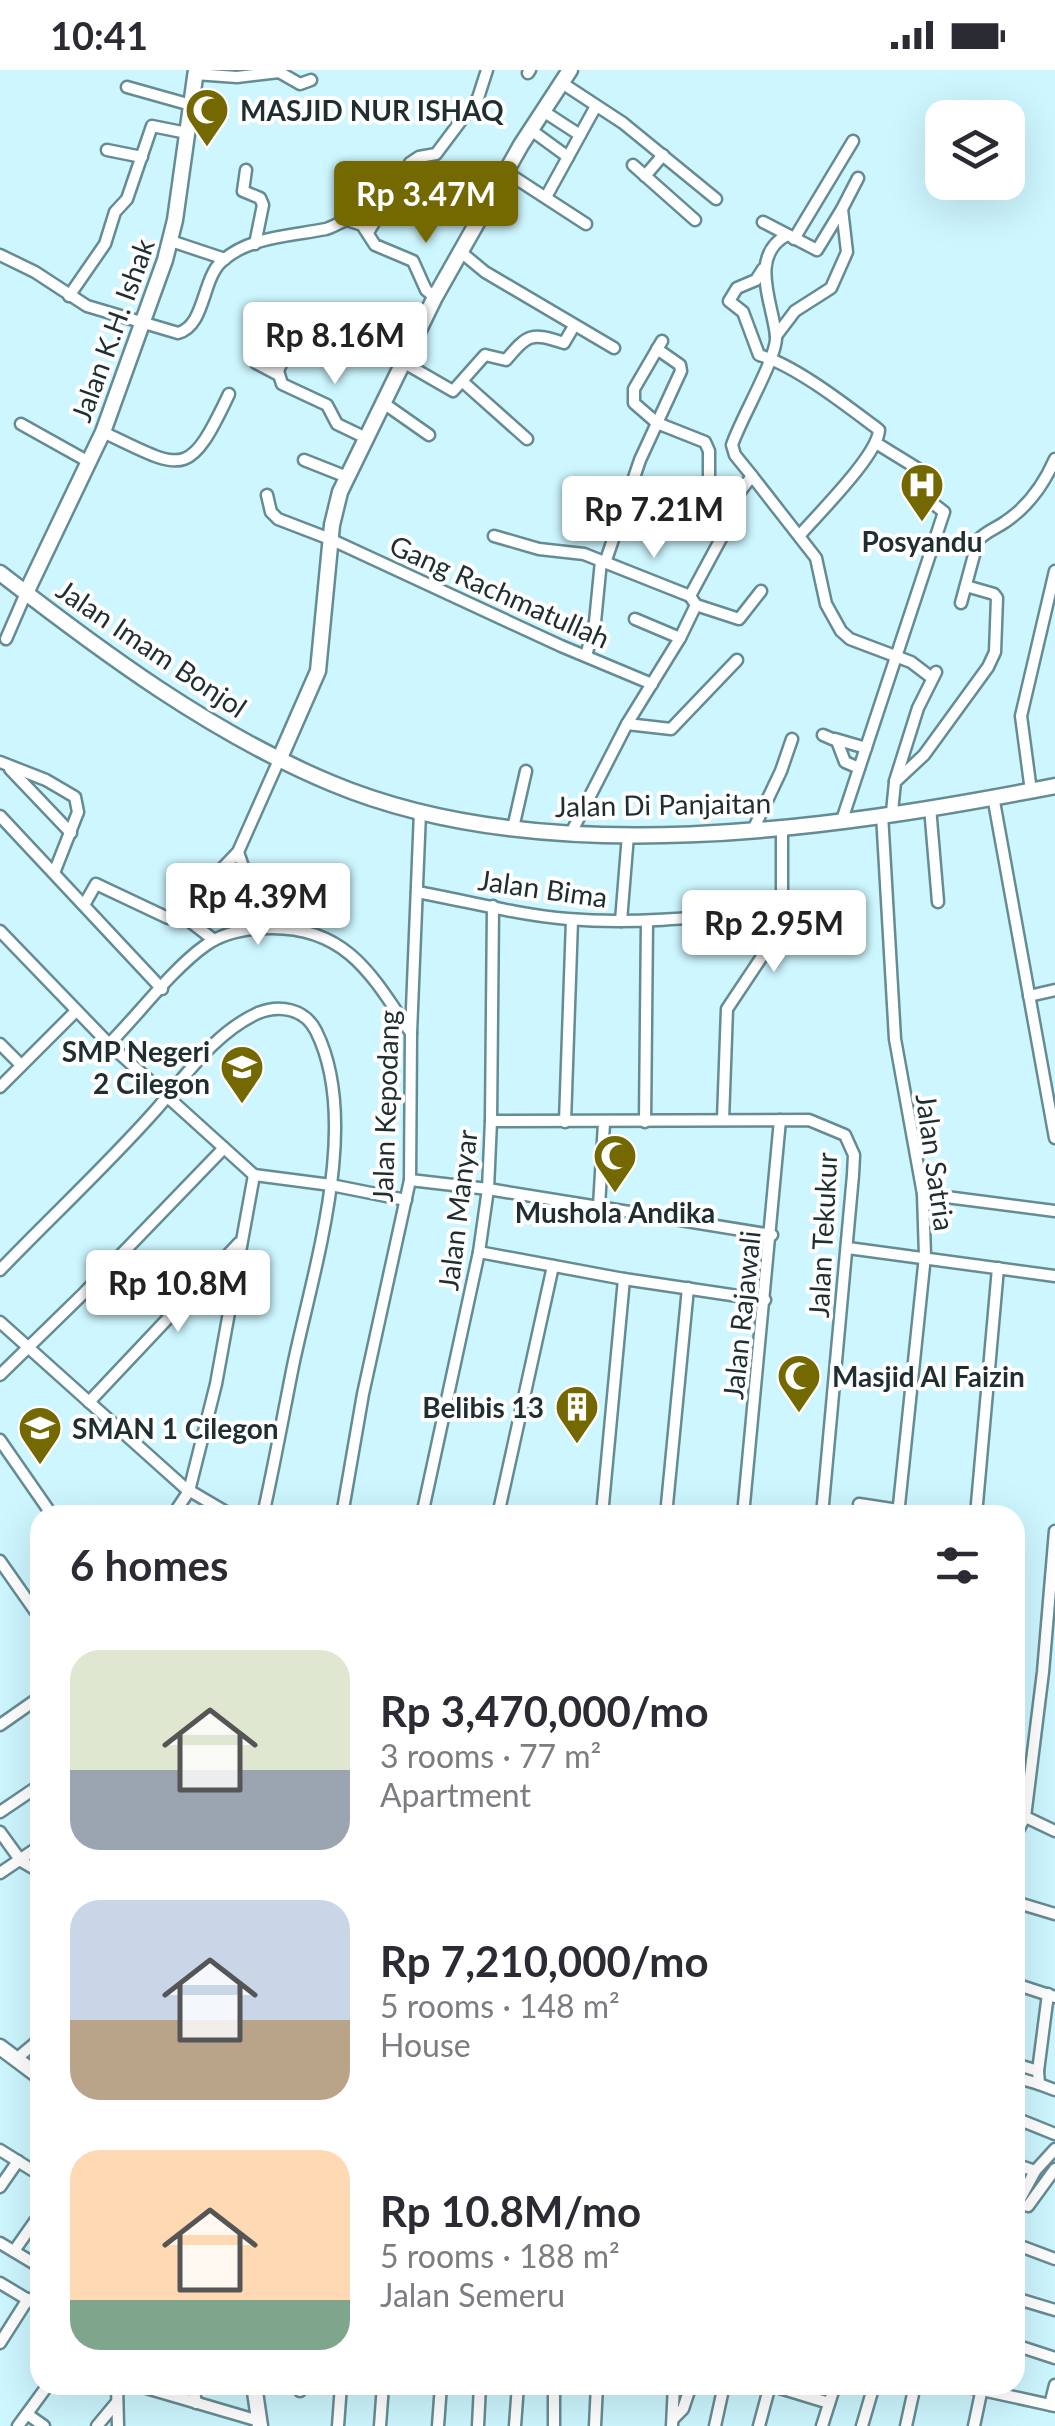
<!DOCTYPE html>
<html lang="en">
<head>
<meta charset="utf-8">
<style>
	body { margin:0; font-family:Lato,sans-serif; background:#f2f2f3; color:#2b2b33; height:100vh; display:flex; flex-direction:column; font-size:38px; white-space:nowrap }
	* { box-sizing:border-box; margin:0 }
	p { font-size:32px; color:#7c7c81 }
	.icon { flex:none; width:55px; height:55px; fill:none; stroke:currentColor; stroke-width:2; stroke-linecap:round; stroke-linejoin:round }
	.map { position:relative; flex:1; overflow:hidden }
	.side { position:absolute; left:30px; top:1435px; width:995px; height:890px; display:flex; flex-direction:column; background:#fff; border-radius:30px; box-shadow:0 10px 40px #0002 }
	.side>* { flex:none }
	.controls { position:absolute; left:925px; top:30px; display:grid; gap:20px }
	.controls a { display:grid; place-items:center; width:100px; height:100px; border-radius:20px; background:#fff; box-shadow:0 10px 40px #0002; font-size:50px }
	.price { position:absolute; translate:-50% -85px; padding:0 22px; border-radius:10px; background:#fff; color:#222; font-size:32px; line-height:65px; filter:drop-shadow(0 2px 5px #0008) }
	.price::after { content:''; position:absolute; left:50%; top:60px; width:30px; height:22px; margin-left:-15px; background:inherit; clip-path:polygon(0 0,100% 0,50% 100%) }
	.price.selected { background:#746901; color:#fff }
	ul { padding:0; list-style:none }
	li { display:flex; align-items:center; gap:30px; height:250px; padding:0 40px }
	li span { display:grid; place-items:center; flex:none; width:280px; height:200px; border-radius:30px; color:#555 }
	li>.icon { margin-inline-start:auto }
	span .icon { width:120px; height:120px; fill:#fffc; stroke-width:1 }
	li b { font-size:42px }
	h2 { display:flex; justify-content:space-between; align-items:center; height:120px; padding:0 40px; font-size:42px }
	.status { display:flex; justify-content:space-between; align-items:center; height:70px; padding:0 50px; background:#fff; direction:ltr }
	.status svg { height:28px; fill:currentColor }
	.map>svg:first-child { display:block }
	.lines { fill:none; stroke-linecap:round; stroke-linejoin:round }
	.street-casing { stroke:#668c93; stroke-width:15 }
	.secondary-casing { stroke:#668c93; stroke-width:19 }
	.street { stroke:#fff; stroke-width:10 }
	.secondary { stroke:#fff; stroke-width:14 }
	.labels { text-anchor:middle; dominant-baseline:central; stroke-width:8; stroke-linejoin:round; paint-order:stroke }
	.poi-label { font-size:28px; font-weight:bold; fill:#1e2e31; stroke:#fff; text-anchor:start }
	.street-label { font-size:28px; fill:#1e2e31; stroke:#fff }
</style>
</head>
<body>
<div class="status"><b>10:41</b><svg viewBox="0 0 49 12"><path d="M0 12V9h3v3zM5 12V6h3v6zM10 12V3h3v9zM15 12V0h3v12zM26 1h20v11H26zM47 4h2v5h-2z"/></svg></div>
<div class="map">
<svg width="1055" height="2356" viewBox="0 0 1055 2356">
	<rect width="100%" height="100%" fill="#cdf6fe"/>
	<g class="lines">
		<defs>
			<g id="street">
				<path d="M528,3L530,0"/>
				<path d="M195,4L237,7L279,2L300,14L311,10"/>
				<path d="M562,13L623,53L716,129"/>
				<path d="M127,17L191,35"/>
				<path d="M543,41L580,65"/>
				<path d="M531,60L568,87"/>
				<path d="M107,80L142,87"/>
				<path d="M633,95L695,150"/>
				<path d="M246,100L243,121L260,128L263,135L255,174"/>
				<path d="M506,102L586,154"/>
				<path d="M645,106L663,85"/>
				<path d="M546,127L596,36"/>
				<path d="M763,152L817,180L842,139"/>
				<path d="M369,161L410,93L419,87L436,84L478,28L487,0"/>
				<path d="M794,169L853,71"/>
				<path d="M171,171L225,189"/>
				<path d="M462,183L485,202L614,278"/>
				<path d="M0,185L35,202L87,236L178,263C205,256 202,210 221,192C249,166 292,166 326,159C333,157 340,152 347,150L362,155L375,175L413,191L426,220L435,227"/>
				<path d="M763,199L756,210L737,218L729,231L743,242L759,285C795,295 847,336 879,360C878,385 818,444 800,465"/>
				<path d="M69,226L105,174L115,142L127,129L152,56L187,63"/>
				<path d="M261,259L256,293L277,304"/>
				<path d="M776,266L795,241L831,218L847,182L842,139L858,108"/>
				<path d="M287,281L278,301L282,314L327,335L337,354L364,367"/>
				<path d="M401,291L453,321L485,285L506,290C528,264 531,262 564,273L574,256"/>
				<path d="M463,312L527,369"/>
				<path d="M382,332L429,365"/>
				<path d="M21,354L89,392"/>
				<path d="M103,362C183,400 188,411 229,324"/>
				<path d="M304,390L347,407"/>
				<path d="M752,406L816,488L826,534L841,561L850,569L911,592L932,608"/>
				<path d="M267,425L271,442L278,449L330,469L561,576L652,614"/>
				<path d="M729,436L752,406L735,385L732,375C740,350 778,286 776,266C773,234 748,186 787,165"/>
				<path d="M617,456L631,458L649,416"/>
				<path d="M494,466L539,479L584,484L690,526"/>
				<path d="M605,493L640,390L681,301L680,295L657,279"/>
				<path d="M961,533L978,470C987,461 995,459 1005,452C1029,436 1044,414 1055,389"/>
				<path d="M696,535L739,549L761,521"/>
				<path d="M635,549L680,568"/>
				<path d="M6,569L26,523"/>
				<path d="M586,586L595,552L601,491"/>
				<path d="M627,654L671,659L737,590"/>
				<path d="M823,665L837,671L845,692L859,698"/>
				<path d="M835,669L866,678"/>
				<path d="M0,692L46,710L75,727L78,742L54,803"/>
				<path d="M10,699L71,763"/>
				<path d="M895,711L918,638L936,602"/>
				<path d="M1031,721L1021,646L1055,501"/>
				<path d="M993,726L1055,1068"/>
				<path d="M930,737L938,832"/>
				<path d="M892,742L895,712L924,685L988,597L995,582L997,528L994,524L966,516"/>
				<path d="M882,744L895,969L923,1124L925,1186L898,1445"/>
				<path d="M0,746L162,919"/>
				<path d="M842,750L944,442L922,425L928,405L876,373"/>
				<path d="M513,758L526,701"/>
				<path d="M753,760L781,701L792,669"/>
				<path d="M571,763L627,654L680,568L696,535L690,526L724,463L729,436L709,415V381L705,372L657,353L634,333V319L662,271"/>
				<path d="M238,782L250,817L257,858"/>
				<path d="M417,822C467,831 518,845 568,849C640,855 711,846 783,839"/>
				<path d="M84,835L96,814L168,848H175L238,782L279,690"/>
				<path d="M179,843L214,870"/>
				<path d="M621,851L628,765"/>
				<path d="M0,861L109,974L254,1105"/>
				<path d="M1029,926L1055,920"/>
				<path d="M0,974L21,995"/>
				<path d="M109,974C139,944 172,899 206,875C224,862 249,858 272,858C348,858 373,907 411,963"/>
				<path d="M0,1017L76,941"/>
				<path d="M723,1050L727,939L777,864L782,851V758"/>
				<path d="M491,1051L809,1050L845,1065L854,1085L853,1105L822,1445"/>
				<path d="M565,1052L572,850"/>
				<path d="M645,1052L647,851"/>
				<path d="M254,1105L331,1115L406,1130"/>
				<path d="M410,1110L488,1119L772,1165"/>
				<path d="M923,1124L1055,1141"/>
				<path d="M599,1136L604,1053"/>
				<path d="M848,1178L1055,1206"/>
				<path d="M479,1182L624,1209L765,1230"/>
				<path d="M0,1200C51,1147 105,1097 154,1042C185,1007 214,963 258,943C280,934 305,939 316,961C362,1053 313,1200 293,1296C283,1346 274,1396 263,1445"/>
				<path d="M0,1252L185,1418L231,1445"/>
				<path d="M0,1305L84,1223L224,1078"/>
				<path d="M89,1332L239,1173"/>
				<path d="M0,1370L52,1445"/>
				<path d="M859,1434L898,1440"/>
				<path d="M173,1445L189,1421L216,1314L254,1105"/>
				<path d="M342,1445L363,1324L410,1110L411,963L420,742"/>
				<path d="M422,1445L479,1182L488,1119L491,1051L493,836"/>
				<path d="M498,1445L553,1196"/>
				<path d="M602,1445L624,1209"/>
				<path d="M666,1445L688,1218"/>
				<path d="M743,1445L780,1050"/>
				<path d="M976,1445L998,1198"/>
				<path d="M0,1491L40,1548"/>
				<path d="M0,1655L40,1627"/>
				<path d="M0,1742L40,1715"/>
				<path d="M1015,1742L1055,1761"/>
				<path d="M0,1762L21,1791L40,1802"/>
				<path d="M1015,1766L1025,1747L1043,1602L1055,1461"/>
				<path d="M0,1803L40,1776"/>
				<path d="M1015,1832L1055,1844"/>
				<path d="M1015,1914L1055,1927"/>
				<path d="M1048,1924L1038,2001L1039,2014L1055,2020"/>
				<path d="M15,1990L40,1969"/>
				<path d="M1015,1994L1038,2001"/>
				<path d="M1015,2007L1039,2014"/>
				<path d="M1015,2048L1055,2064"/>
				<path d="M0,2080L40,2105"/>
				<path d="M1015,2094L1035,2101"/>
				<path d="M0,2117L18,2091"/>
				<path d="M1028,2136L1055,2099"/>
				<path d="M1015,2138L1035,2101L1055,2079"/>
				<path d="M0,2173L40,2197"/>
				<path d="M1015,2174L1055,2189"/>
				<path d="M14,2181L40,2144"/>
				<path d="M0,2213L40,2237"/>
				<path d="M1015,2228L1055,2240"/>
				<path d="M0,2273L28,2229"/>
				<path d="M1015,2275L1055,2288"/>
				<path d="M117,2315L118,2356"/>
				<path d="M136,2315L259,2351"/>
				<path d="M193,2315L196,2333"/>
				<path d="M554,2315V2356"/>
				<path d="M770,2315L829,2333"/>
				<path d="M959,2315L1055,2336"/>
				<path d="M300,2321V2315"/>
				<path d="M1050,2335L1055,2315"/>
				<path d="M27,2344L44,2356"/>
				<path d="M673,2349L683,2339L691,2315"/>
				<path d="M18,2356L48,2315"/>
				<path d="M97,2356L117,2332"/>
				<path d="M338,2356L341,2315"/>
				<path d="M380,2356L383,2315"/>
				<path d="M438,2356L441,2315"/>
				<path d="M478,2356L480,2315"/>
				<path d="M515,2356L518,2315"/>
				<path d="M595,2356L597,2315"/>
				<path d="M672,2356L674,2315"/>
				<path d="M715,2356L724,2315"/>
				<path d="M759,2356L770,2315"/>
				<path d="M822,2356L835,2315"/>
				<path d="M862,2356L874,2315"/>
				<path d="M906,2356L915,2315"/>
				<path d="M974,2356L982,2318"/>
			</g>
			<g id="secondary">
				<path d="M0,503C102,582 211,663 331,713C545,803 834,759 1055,716"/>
				<path d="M26,523L103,362L165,190L175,150L196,0"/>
				<path d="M279,690L318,601L332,455L340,422L435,227L521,75L570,0"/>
				<path d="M0,1977L40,2007"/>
				<path d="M254,2315L260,2356"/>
			</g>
		</defs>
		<use href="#street" class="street-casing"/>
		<use href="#secondary" class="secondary-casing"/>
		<use href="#street" class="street"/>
		<use href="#secondary" class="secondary"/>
	</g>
	<defs>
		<symbol id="mosque-pin" viewBox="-11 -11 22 30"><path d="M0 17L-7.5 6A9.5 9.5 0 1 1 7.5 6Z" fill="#746901" stroke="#fff"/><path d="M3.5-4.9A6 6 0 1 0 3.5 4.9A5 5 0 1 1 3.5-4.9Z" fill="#fff"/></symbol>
		<symbol id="hospital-pin" viewBox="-11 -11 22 30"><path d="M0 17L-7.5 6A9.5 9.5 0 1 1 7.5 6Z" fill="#746901" stroke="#fff"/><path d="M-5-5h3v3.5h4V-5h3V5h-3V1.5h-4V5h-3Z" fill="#fff"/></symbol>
		<symbol id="school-pin" viewBox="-11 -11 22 30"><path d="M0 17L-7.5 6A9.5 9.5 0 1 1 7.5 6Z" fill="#746901" stroke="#fff"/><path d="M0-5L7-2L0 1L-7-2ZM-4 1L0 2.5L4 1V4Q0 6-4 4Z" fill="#fff"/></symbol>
		<symbol id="building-pin" viewBox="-11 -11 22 30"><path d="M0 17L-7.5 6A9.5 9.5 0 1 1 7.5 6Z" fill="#746901" stroke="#fff"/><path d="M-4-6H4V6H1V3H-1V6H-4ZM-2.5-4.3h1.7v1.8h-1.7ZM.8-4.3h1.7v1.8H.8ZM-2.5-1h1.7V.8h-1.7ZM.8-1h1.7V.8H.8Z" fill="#fff"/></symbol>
	</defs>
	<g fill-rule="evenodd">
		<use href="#mosque-pin" x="182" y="15" width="50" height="68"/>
		<use href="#hospital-pin" x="897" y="390" width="50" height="68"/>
		<use href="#school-pin" x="217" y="972" width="50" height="68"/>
		<use href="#mosque-pin" x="590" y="1061" width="50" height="68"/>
		<use href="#mosque-pin" x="774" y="1281" width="50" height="68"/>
		<use href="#building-pin" x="552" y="1312" width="50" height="68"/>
		<use href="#school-pin" x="15" y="1333" width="50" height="68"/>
	</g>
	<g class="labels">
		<g class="poi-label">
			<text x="240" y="40">MASJID NUR ISHAQ</text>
			<text x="922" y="471" text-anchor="middle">Posyandu</text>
			<text x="210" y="981" text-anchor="end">SMP Negeri<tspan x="210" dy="32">2 Cilegon</tspan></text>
			<text x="615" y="1142" text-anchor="middle">Mushola Andika</text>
			<text x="832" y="1306">Masjid Al Faizin</text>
			<text x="544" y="1337" text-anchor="end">Belibis 13</text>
			<text x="72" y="1358">SMAN 1 Cilegon</text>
		</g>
		<g class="street-label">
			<text transform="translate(112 260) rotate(-70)">Jalan K.H. Ishak</text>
			<text transform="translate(500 521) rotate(24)">Gang Rachmatullah</text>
			<text transform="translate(152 578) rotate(34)">Jalan Imam Bonjol</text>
			<text transform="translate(663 734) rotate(-1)">Jalan Di Panjaitan</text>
			<text transform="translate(543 818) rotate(8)">Jalan Bima</text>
			<text transform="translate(385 1036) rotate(-88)">Jalan Kepodang</text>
			<text transform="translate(936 1092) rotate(82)">Jalan Satria</text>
			<text transform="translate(457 1140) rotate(-83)">Jalan Manyar</text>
			<text transform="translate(822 1165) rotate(-87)">Jalan Tekukur</text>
			<text transform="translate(741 1245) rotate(-84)">Jalan Rajawali</text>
		</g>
	</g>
</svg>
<div class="controls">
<a><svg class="icon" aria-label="layers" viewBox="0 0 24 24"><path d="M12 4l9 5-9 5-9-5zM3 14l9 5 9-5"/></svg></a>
</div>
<b class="price selected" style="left:426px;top:176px">Rp 3.47M</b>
<b class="price" style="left:335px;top:317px">Rp 8.16M</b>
<b class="price" style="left:654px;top:491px">Rp 7.21M</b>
<b class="price" style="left:258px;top:878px">Rp 4.39M</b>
<b class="price" style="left:774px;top:905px">Rp 2.95M</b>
<b class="price" style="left:178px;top:1265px">Rp 10.8M</b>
<section class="side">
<h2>6 homes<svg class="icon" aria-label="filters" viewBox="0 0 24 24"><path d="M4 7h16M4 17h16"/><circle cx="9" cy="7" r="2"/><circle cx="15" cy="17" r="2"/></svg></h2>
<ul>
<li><span style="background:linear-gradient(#dfe7d0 60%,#9aa5b1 0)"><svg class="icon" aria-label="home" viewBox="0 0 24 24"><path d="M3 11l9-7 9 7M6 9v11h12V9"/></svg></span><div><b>Rp 3,470,000/mo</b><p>3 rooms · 77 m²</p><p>Apartment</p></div></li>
<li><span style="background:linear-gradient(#c9d6e8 60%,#b9a48a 0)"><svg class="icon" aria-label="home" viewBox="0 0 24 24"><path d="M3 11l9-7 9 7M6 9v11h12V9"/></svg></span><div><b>Rp 7,210,000/mo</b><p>5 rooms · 148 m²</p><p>House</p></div></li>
<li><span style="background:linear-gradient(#ffd9b3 75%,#7fa58c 0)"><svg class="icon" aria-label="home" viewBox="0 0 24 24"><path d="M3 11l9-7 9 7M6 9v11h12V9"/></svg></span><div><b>Rp 10.8M/mo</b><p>5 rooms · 188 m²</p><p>Jalan Semeru</p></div></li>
</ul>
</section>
</div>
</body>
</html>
